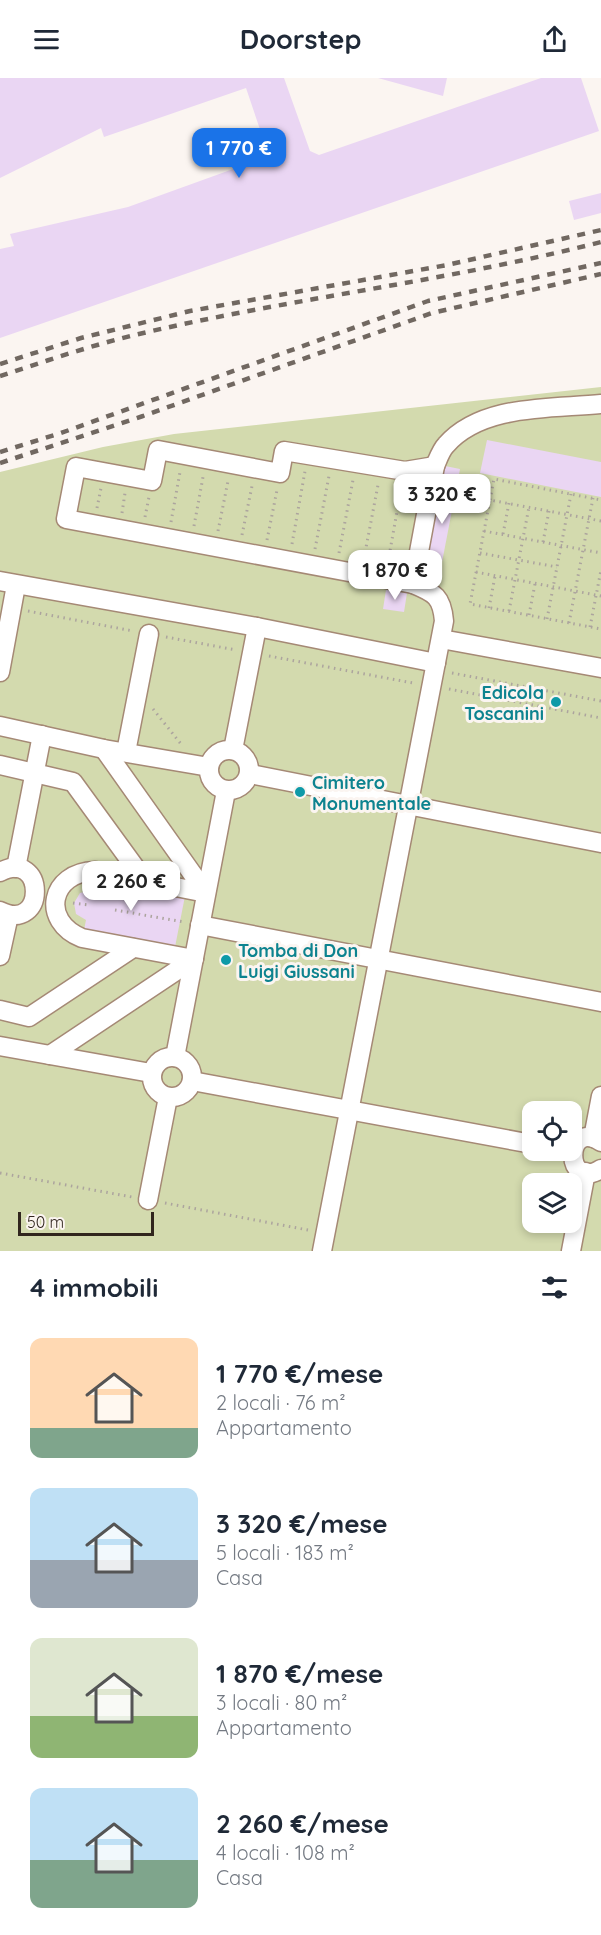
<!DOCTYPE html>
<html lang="it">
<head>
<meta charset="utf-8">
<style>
	body { margin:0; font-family:Quicksand,sans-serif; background:#f6f6f7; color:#1f2937; height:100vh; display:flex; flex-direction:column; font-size:22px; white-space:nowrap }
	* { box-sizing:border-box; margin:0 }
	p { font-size:20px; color:#747a83 }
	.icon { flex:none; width:33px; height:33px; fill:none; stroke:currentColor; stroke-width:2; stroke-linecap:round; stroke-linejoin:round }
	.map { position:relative; height:1173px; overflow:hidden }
	.sheet { display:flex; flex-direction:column; background:#fff; flex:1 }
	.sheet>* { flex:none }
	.fabs { position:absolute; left:522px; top:1023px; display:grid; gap:12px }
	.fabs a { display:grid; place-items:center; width:60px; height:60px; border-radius:12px; background:#fff; box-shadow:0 3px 9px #0003; font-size:30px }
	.scale { position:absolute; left:18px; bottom:15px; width:136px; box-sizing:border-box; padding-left:6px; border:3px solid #31261e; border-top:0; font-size:16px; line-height:21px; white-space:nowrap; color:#31261e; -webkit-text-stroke:4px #fbf5f1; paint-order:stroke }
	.price { position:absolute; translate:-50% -51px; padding:0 14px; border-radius:12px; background:#fff; color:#222; font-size:20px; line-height:39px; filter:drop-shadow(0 2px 3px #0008) }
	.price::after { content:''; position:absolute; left:50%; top:36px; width:18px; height:14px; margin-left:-9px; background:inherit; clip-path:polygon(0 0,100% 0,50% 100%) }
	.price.current { background:#1a73e8; color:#fff }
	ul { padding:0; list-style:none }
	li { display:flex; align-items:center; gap:18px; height:150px; padding:0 30px }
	li span { display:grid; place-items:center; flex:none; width:168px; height:120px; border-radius:12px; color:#555 }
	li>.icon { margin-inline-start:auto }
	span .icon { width:72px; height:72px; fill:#fffc; stroke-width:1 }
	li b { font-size:26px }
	h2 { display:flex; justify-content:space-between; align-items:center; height:72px; padding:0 30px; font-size:26px }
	header { display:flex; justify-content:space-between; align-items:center; height:78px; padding:0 30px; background:#fff; font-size:27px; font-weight:800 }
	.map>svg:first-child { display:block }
	.green { fill:#d3daae; fill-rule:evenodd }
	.building { fill:#ead6f3 }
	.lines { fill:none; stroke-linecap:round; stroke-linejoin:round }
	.minor-casing { stroke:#a58975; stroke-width:21 }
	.path { stroke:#aca49e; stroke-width:3; stroke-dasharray:1.5 4.5; stroke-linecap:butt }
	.minor { stroke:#fff; stroke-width:18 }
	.rail { stroke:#716861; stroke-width:4.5; stroke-dasharray:8 8; stroke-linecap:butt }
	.culture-dot { fill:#0f9aa8; stroke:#fbf5f1; stroke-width:2 }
	.labels { text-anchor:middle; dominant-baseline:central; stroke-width:6; stroke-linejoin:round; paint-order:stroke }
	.culture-label { font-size:18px; font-weight:bold; fill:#0d838f; stroke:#fbf5f1; text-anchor:start }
</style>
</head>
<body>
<header><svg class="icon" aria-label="menu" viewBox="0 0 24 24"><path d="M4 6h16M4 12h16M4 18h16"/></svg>Doorstep<svg class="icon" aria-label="share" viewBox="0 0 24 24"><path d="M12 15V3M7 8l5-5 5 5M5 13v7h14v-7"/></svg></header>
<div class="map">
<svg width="601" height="1173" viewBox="0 0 601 1173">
	<rect width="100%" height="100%" fill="#fbf5f1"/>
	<path class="green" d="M601,309V1173H0V394L103,369L174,356ZM532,1034H572V1072H532ZM532,1106H572V1144H532Z"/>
	<g class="building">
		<path d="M0,0H284L310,73L319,77L541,0H581L599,53L0,260V171L14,168L10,156L128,129L269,78L246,10L104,59L101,50L0,100Z"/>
		<path d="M378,0H447L443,18Z"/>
		<path d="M601,115V135L574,142L569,123Z"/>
		<path d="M487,362L601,384V419L480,395Z"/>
		<path d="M445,388L460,391L438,505L423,503Z"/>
		<path d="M386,512L407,515L404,534L383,531Z"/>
		<path d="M93,801L185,818L175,869L84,852L86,842L76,836L74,825L80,815L91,812Z"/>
	</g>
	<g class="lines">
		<defs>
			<g id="minor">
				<path d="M158,372L280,395L284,373L405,393L435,388L413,506L66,441L76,389L152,403Z"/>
				<path d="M435,388C438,381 441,372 446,367C482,326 551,331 601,326"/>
				<path d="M0,503L257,549L436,585"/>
				<path d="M441,561L601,590"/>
				<path d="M0,594L16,507"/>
				<path d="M0,648L104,671L209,689"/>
				<circle cx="229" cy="692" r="20"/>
				<path d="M233,672L257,549"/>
				<path d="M126,674L149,556"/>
				<path d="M0,687L73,704L145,803"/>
				<path d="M250,696L601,765"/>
				<path d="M16,790L42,657"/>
				<path d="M0,794C46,770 47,856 0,833"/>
				<path d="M200,847L601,924"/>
				<path d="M0,878L9,837"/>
				<path d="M0,932L29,939L133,870"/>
				<path d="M0,968L151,995"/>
				<path d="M50,977L194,881L82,860C40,843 50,794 95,793L206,815L104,671"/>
				<circle cx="172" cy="999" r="20"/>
				<path d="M175,979L226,713"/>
				<path d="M192,1003L532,1066"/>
				<path d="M593,1060L601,1018"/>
				<path d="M601,1064C564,1040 564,1114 601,1091"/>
				<path d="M148,1122L168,1019"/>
				<path d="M322,1173L444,543C442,519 435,515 413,506"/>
				<path d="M571,1173L586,1094"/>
			</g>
		</defs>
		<use href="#minor" class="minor-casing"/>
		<g class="path">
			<path d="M490,422L494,401L601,422"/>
			<path d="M97,430L101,410"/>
			<path d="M122,435L125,415"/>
			<path d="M145,439L149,419"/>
			<path d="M601,443L490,422L470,526L601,551"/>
			<path d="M171,444L180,394"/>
			<path d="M194,448L203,399"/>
			<path d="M218,453L228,403"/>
			<path d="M484,453L601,475"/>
			<path d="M503,456L509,425"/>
			<path d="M242,457L252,408"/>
			<path d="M267,462L277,412"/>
			<path d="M543,464L549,433"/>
			<path d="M292,466L305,393"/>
			<path d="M315,471L329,398"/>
			<path d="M339,475L353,402"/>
			<path d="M480,475L557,489"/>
			<path d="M364,480L378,407"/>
			<path d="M388,484L401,411"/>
			<path d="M476,494L601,518"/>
			<path d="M489,530L495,498"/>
			<path d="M28,533L133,553"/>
			<path d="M509,533L529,429"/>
			<path d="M529,537L535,506"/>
			<path d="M547,541L571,416"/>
			<path d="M569,545L593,420"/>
			<path d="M590,549L601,492"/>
			<path d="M166,559L236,572"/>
			<path d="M269,578L413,605"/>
			<path d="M452,595L601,623"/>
			<path d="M449,611L601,640"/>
			<path d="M153,631L181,666"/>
			<path d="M73,825L89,827"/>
			<path d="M115,832L184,844"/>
			<path d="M0,1095L132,1119"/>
			<path d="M165,1125L308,1152"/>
		</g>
		<use href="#minor" class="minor"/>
		<g class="rail">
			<path d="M0,286L81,260L190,233L447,187L601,152"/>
			<path d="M0,298C46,283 92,267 139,256C292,220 449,203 601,164"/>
			<path d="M0,374L61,355L428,223L601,185"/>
			<path d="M0,385L143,338L432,235L601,196"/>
		</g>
	</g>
	<g class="culture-dot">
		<circle cx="556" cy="624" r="6"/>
		<circle cx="300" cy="714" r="6"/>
		<circle cx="226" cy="882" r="6"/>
	</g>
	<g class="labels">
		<g class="culture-label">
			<text x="544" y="614" text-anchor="end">Edicola<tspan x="544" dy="21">Toscanini</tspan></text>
			<text x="312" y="704">Cimitero<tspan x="312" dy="21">Monumentale</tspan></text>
			<text x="238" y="872">Tomba di Don<tspan x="238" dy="21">Luigi Giussani</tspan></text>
		</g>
	</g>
</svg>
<div class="fabs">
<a><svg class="icon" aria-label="locate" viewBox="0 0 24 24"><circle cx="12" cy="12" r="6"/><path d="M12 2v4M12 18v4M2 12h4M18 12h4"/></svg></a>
<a><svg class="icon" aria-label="layers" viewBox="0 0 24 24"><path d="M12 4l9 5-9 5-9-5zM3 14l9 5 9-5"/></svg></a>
</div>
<div class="scale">50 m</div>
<b class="price current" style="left:239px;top:101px">1 770 €</b>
<b class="price" style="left:442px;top:447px">3 320 €</b>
<b class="price" style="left:395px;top:523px">1 870 €</b>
<b class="price" style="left:131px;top:834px">2 260 €</b>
</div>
<section class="sheet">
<h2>4 immobili<svg class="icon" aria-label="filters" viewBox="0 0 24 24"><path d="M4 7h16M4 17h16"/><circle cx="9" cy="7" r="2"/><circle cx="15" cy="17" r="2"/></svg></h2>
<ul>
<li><span style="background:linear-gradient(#ffd9b3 75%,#7fa58c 0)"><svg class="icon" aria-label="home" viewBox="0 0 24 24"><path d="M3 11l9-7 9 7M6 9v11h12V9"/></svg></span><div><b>1 770 €/mese</b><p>2 locali · 76 m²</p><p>Appartamento</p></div></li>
<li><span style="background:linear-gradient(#bfe0f5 60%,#9aa5b1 0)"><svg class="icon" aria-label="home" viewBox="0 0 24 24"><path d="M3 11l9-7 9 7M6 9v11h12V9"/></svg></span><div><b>3 320 €/mese</b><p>5 locali · 183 m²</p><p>Casa</p></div></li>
<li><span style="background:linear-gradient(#dfe7d0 65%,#8fb573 0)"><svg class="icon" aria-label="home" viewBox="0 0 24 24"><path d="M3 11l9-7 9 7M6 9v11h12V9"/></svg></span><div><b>1 870 €/mese</b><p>3 locali · 80 m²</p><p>Appartamento</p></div></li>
<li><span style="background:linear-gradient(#bfe0f5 60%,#7fa58c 0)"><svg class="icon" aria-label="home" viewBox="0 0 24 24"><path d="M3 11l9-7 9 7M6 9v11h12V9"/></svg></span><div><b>2 260 €/mese</b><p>4 locali · 108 m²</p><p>Casa</p></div></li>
</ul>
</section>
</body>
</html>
